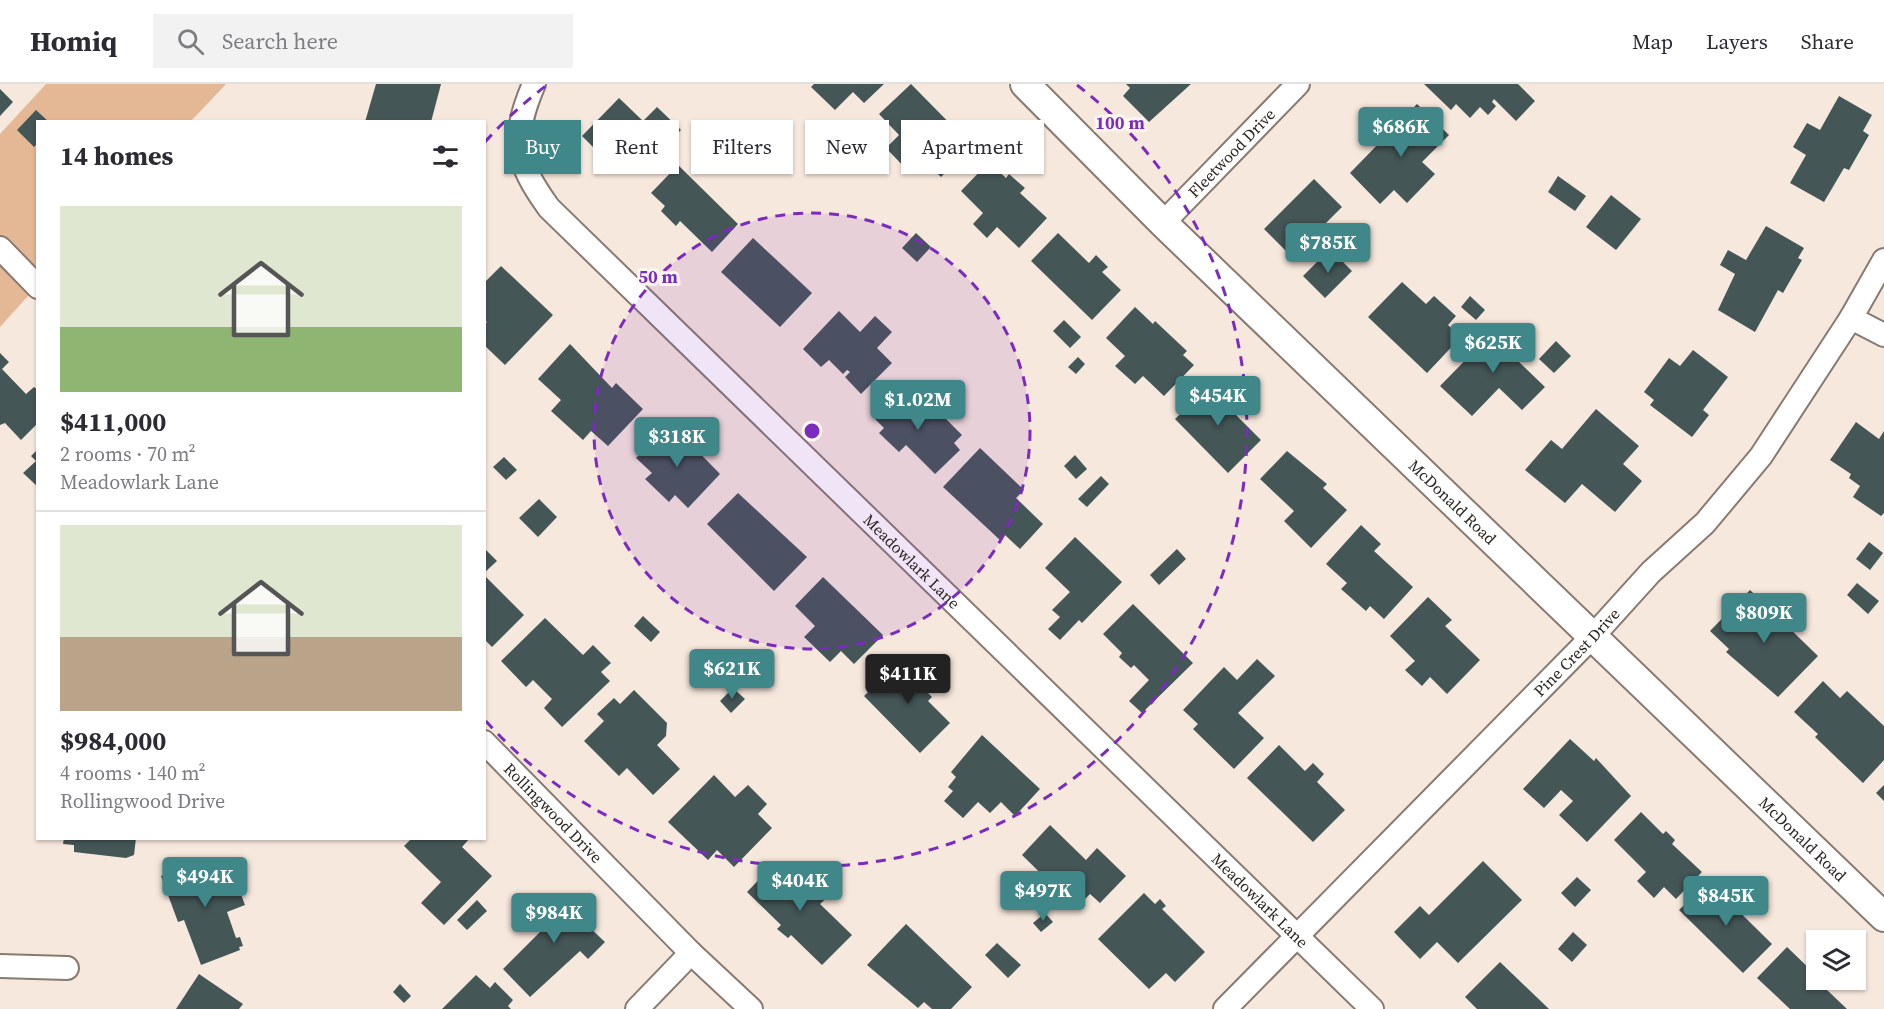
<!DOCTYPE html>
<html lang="en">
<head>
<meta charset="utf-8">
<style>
	body { margin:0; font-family:"Source Serif 4",serif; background:#f2f2f3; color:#2b2b33; height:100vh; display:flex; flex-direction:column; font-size:22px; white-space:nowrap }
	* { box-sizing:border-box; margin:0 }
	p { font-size:20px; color:#7c7c81 }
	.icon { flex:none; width:33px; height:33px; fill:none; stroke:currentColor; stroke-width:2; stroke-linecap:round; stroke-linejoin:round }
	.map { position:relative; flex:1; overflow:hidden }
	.details { position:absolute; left:36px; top:36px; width:450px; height:720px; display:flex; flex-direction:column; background:#fff; border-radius:0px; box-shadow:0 2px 4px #0004 }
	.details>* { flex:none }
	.hud { position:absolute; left:504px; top:36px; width:570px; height:54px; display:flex; gap:12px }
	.fabs { position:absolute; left:1806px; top:846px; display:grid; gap:12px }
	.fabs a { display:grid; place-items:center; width:60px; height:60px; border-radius:0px; background:#fff; box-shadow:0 2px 4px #0004; font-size:30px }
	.price { position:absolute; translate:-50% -51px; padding:0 14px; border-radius:6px; background:#3f8789; color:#fff; font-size:20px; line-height:39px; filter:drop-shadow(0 2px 3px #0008) }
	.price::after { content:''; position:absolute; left:50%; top:36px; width:18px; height:14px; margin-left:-9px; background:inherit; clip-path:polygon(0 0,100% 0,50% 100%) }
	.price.current { background:#222; color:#fff }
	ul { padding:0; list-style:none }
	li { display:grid; align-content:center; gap:12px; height:318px; padding:0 24px }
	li+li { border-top:2px solid #e1e1e2 }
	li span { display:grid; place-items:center; height:186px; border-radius:0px; color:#555 }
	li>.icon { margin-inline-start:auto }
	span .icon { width:108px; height:108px; fill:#fffc; stroke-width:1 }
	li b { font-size:26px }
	h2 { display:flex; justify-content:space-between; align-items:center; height:72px; padding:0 24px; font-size:26px }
	.chip { padding:0 21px; border-radius:0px; background:#fff; box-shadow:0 2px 4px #0004; font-size:21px; line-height:54px }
	.chip.current { background:#3f8789; color:#fff }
	header { display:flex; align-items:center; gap:36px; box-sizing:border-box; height:84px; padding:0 30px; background:#fff; border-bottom:2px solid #e1e1e2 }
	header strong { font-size:28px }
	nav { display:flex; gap:33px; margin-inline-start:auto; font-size:21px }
	.search { width:420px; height:54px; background:#f2f2f3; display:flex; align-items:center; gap:15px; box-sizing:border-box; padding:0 21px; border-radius:0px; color:#7c7c81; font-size:22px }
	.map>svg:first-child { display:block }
	.green { fill:#e5b895 }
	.building { fill:#455657 }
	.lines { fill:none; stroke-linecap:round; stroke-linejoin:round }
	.minor-casing { stroke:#877a71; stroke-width:26 }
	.tertiary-casing { stroke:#877a71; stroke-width:32 }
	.minor { stroke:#fff; stroke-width:22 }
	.tertiary { stroke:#fff; stroke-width:28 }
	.ring { fill:none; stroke:#7b2cbf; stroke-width:3; stroke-dasharray:10 8 }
	.labels { text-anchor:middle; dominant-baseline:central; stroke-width:6; stroke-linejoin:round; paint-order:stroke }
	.street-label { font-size:16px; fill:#2b2521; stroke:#fdf7f3 }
	.centre { fill:#7b2cbf; stroke:#fdf7f3; stroke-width:3 }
	.ring-label { font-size:18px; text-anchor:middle; font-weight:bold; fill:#7b2cbf; stroke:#fdf7f3; stroke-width:6; stroke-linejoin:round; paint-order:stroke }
</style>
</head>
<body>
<header>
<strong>Homiq</strong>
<div class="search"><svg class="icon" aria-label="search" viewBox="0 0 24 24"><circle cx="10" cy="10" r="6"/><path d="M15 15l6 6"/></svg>Search here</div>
<nav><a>Map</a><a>Layers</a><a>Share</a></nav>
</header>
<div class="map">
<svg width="1884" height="925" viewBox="0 0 1884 925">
	<rect width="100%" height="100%" fill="#f7e8dd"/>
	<path class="green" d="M46,0H226L191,37L38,38L37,202L0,243V50Z"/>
	<g class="building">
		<path d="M376,0H441L431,38H365Z"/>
		<path d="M814,0H884L864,19L853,8L835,26L811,3Z"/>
		<path d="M911,0L972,62L941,93L923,76L910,89L886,64L899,51L879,30Z"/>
		<path d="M1126,0H1191L1149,38L1123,12L1130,4Z"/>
		<path d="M1424,0H1518L1535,17L1516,37L1494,15L1492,18L1496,22L1488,31L1480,23L1470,34L1456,20L1451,26Z"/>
		<path d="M0,5L13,18L0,32Z"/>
		<path d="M1839,12L1872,31L1863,47L1869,51L1849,86L1844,84L1824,118L1790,99L1806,71L1793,63L1807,39L1820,46Z"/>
		<path d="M619,14L643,37L657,23L681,46L643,85L619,61L605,75L582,52Z"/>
		<path d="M1417,20L1449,51L1422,78L1435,90L1407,119L1394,106L1380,120L1350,89Z"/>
		<path d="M36,26L49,38H38V59L34,63L17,46Z"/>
		<path d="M989,78L1006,94L1009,90L1025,104L1020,109L1047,134L1019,164L997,143L987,154L973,140L983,129L961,107Z"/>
		<path d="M678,81L738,140L712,168L680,137L676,142L661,127L665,122L651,109Z"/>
		<path d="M1558,92L1586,112L1575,127L1548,108Z"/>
		<path d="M1314,95L1342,123L1292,173L1264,145Z"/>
		<path d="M1611,111L1641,135L1616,166L1586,143Z"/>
		<path d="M1766,142L1804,164L1798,174L1802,176L1783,209L1778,206L1755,248L1718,226L1735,190L1720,181L1728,166L1746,176Z"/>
		<path d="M916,149L931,163L917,178L902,164Z"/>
		<path d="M1058,149L1089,179L1096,171L1108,183L1102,188L1121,206L1092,236L1031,177Z"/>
		<path d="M753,154L812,209L780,243L721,188Z"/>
		<path d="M1330,165L1352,187L1325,214L1303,192Z"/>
		<path d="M501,182L553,231L505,281L484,261V241L487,238L484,235V199Z"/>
		<path d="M1402,198L1426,220L1434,212L1456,232L1448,241L1461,253L1427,289L1368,233Z"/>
		<path d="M1470,212L1485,226L1476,236L1461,223Z"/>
		<path d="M1135,223L1153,240L1155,237L1187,267L1183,271L1194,281L1164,312L1143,292L1135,300L1115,282L1125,272L1106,254Z"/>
		<path d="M839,227L860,248L875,232L892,248L877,264L892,279L861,310L845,293L850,288L847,286L843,290L829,276L821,283L803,265Z"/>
		<path d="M1064,236L1081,253L1070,264L1053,247Z"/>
		<path d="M1504,240L1526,262L1515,274L1545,303L1522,326L1499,304L1472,332L1440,302L1488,253L1490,255Z"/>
		<path d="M1556,257L1571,272L1554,289L1539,275Z"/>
		<path d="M570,260L612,304L616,299L643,325L608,362L591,347L583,356L551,327L561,316L538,295Z"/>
		<path d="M1693,266L1728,293L1703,326L1709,331L1692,353L1650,321L1654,316L1644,308L1669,274L1680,282Z"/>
		<path d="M0,269L9,278L2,285L26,310L34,303L38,306V339L21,356L5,339L0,341Z"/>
		<path d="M1078,273L1085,280L1076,290L1068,283Z"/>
		<path d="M1215,296L1236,317L1229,324L1261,356L1228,389L1175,335Z"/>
		<path d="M899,305L929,335L938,327L962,351L954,359L960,366L935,390L906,361L899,368L879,349L884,344L872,332Z"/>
		<path d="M1596,325L1639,362L1623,380L1642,397L1615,428L1582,400L1565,419L1525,386L1551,356L1562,365Z"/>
		<path d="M1856,338L1879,355L1884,347V429L1881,432L1853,413L1860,402L1849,394L1851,390L1830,376Z"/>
		<path d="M668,341L678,350L680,349L720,390L688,424L675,411L669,418L645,395L652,389L636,374Z"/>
		<path d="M980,364L1024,406L1016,414L1043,440L1020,465L1005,451L1000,456L943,403Z"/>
		<path d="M38,365V403L23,389L36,377L31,372Z"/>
		<path d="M1287,367L1327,400L1323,404L1347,426L1311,464L1284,437L1294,427L1260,395Z"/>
		<path d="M1075,371L1087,385L1076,395L1064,382Z"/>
		<path d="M504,373L517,386L506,396L493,383Z"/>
		<path d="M1101,392L1109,400L1087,423L1078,415Z"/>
		<path d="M738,409L807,473L774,507L707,440Z"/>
		<path d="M539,415L557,433L538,453L519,434Z"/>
		<path d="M1361,441L1381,460L1374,467L1413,503L1384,535L1370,522L1366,527L1341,505L1347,499L1326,480Z"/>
		<path d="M1075,453L1122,498L1082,539L1079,536L1060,556L1048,545L1060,533L1052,526L1070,508L1045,484Z"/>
		<path d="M1869,458L1883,469L1870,486L1856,475Z"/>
		<path d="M484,464L497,477L484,489Z"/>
		<path d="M1177,465L1186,475L1159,501L1150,491Z"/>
		<path d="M484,491L524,531L492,563L484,555Z"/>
		<path d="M823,493L883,551L854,580L841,567L830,578L804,553L815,542L795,522Z"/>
		<path d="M1857,499L1879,517L1868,530L1847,511Z"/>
		<path d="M1750,506L1818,572L1778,613L1726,568L1729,565L1710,547Z"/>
		<path d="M1428,513L1452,536L1445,542L1480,576L1447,610L1430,593L1422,602L1405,586L1415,577L1390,552Z"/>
		<path d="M1133,520L1193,579L1142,629L1129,617L1149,596L1134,581L1131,584L1119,573L1122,569L1103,550Z"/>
		<path d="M643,532L660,548L651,558L634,542Z"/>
		<path d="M545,534L583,571L593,561L611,579L601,588L610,597L562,643L544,624L552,615L533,596L526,603L501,577Z"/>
		<path d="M906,571L924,589L916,597L932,613L928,617L950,639L920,669L864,612Z"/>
		<path d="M1257,575L1275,592L1238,629L1264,654L1234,685L1193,645L1198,640L1183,626L1224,583L1237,596Z"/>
		<path d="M1823,597L1840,614L1847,607L1884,642V676L1863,699L1815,653L1818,650L1794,628Z"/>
		<path d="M733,604L745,615L731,629L720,617Z"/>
		<path d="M634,606L667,639L666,652L657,661L680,685L653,711L627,684L619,692L584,657L604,637L597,630L614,614L620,620Z"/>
		<path d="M982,651L1040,705L1015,732L1001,718L990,729L978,718L963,734L944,717L953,707L948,703L956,693L951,688Z"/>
		<path d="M1570,655L1594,677L1596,674L1631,712L1587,758L1559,731L1573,717L1561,706L1544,724L1523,705Z"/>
		<path d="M1279,661L1305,687L1313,679L1324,690L1317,698L1345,726L1313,758L1247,694Z"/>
		<path d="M714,691L735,713L748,701L767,720L758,730L772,744L734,783L717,766L708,776L668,738Z"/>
		<path d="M1884,701V717L1876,709Z"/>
		<path d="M1641,728L1663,750L1666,747L1675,756L1672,760L1702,788L1676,815L1664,803L1654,814L1637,797L1646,788L1614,756Z"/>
		<path d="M1050,741L1086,776L1097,764L1126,792L1100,819L1090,810L1076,824L1022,771Z"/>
		<path d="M64,754H136L134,771L126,774L74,768V761L63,760Z"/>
		<path d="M412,754H470L462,763L492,792L444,841L421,819L441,798L404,762Z"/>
		<path d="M211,773L220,797L234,792L245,821L227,828L236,854L240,853L243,862L239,863L240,866L201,881L184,836L178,838L161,792Z"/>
		<path d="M1483,777L1522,816L1458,879L1437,858L1420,875L1394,848L1420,822L1429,831Z"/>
		<path d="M776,778L799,801L808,792L826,809L829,812L820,820L852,851L822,881L791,851L788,854L777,845L781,841L747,808Z"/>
		<path d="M1577,793L1591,806L1575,823L1561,809Z"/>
		<path d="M1708,797L1772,860L1743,889L1679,826Z"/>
		<path d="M557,809L570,821L576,815L596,835L588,842L605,858L588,875L580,867L530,913L503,885L546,842L535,831Z"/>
		<path d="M1144,809L1155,820L1160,815L1166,822L1162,825L1205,868L1175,898L1166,889L1149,905L1098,855Z"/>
		<path d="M477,816L487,827L467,846L457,836Z"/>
		<path d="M1045,829L1053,838L1041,848L1033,839Z"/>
		<path d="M906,840L972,903L951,925H932L924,918L918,924L867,881Z"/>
		<path d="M1573,848L1587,861L1572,878L1558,865Z"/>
		<path d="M997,859L1021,881L1008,894L985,871Z"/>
		<path d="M1787,863L1816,891V896H1821L1829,903L1826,905L1847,925H1790L1757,894Z"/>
		<path d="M1500,878L1549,925H1477L1465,913Z"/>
		<path d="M199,890L243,920L239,925H176Z"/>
		<path d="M476,891L490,904L495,898L513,916L508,922L511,925H442Z"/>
		<path d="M400,900L411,912L404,919L393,908Z"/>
	</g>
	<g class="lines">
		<defs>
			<g id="minor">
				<path id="s1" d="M534,0C511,54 515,77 549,124L1372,925"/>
				<path id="s2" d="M1163,139L1298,0"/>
				<path d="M0,164L38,203"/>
				<path d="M1851,234L1884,251"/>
				<path id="s3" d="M484,658L691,869L751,925"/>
				<path d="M0,882L67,884"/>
				<path d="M637,925L691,869"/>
				<path id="s4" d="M1225,925L1594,551L1651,488L1705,439L1761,372L1851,234L1884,176"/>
			</g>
			<g id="tertiary">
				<path id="s5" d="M1025,0L1163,139L1884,833"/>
			</g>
		</defs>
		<use href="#minor" class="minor-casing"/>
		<use href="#tertiary" class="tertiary-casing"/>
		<use href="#minor" class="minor"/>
		<use href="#tertiary" class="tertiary"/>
	</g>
	<circle cx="812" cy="347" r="218" fill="#7b2cbf" fill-opacity=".12"/>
	<g class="ring">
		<circle cx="812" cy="347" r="218"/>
		<path d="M485 58A436 436 0 0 1 547 1M1077 1A436 436 0 1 1 485 636"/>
	</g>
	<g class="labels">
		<g class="street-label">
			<text stroke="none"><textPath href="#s2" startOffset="98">Fleetwood Drive</textPath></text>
			<text stroke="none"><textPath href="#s5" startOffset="598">McDonald Road</textPath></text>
			<text stroke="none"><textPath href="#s1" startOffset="640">Meadowlark Lane</textPath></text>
			<text stroke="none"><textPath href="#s4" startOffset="501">Pine Crest Drive</textPath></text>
			<text stroke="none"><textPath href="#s3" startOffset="99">Rollingwood Drive</textPath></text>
			<text stroke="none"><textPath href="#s5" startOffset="1084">McDonald Road</textPath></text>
			<text stroke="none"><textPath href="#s1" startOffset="1126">Meadowlark Lane</textPath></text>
		</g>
	</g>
	<circle cx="812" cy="347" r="9" class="centre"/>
	<g class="ring-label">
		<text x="1120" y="45">100 m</text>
		<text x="658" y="199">50 m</text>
	</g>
</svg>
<div class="fabs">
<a><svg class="icon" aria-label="layers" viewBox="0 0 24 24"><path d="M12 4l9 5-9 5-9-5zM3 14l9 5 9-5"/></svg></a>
</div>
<b class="price" style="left:1401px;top:74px">$686K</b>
<b class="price" style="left:1328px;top:190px">$785K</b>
<b class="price" style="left:1493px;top:290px">$625K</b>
<b class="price" style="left:1218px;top:343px">$454K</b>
<b class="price" style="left:918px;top:347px">$1.02M</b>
<b class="price" style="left:677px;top:384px">$318K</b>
<b class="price" style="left:1764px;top:560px">$809K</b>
<b class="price" style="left:732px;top:616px">$621K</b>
<b class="price current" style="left:908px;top:621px">$411K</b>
<b class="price" style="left:205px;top:824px">$494K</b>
<b class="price" style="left:800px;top:828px">$404K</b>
<b class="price" style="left:1043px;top:838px">$497K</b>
<b class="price" style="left:1726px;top:843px">$845K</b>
<b class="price" style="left:554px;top:860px">$984K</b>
<div class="hud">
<a class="chip current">Buy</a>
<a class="chip">Rent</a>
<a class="chip">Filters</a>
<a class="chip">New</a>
<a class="chip">Apartment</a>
</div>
<section class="details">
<h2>14 homes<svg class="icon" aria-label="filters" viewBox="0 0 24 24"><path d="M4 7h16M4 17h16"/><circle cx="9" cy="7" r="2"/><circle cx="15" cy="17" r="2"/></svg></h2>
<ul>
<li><span style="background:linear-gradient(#dfe7d0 65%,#8fb573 0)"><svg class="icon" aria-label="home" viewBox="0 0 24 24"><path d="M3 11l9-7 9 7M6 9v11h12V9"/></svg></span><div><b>$411,000</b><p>2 rooms · 70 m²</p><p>Meadowlark Lane</p></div></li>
<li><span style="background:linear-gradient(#dfe7d0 60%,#b9a48a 0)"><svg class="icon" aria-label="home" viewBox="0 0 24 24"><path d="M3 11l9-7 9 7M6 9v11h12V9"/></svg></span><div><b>$984,000</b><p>4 rooms · 140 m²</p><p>Rollingwood Drive</p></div></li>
</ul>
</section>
</div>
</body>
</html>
